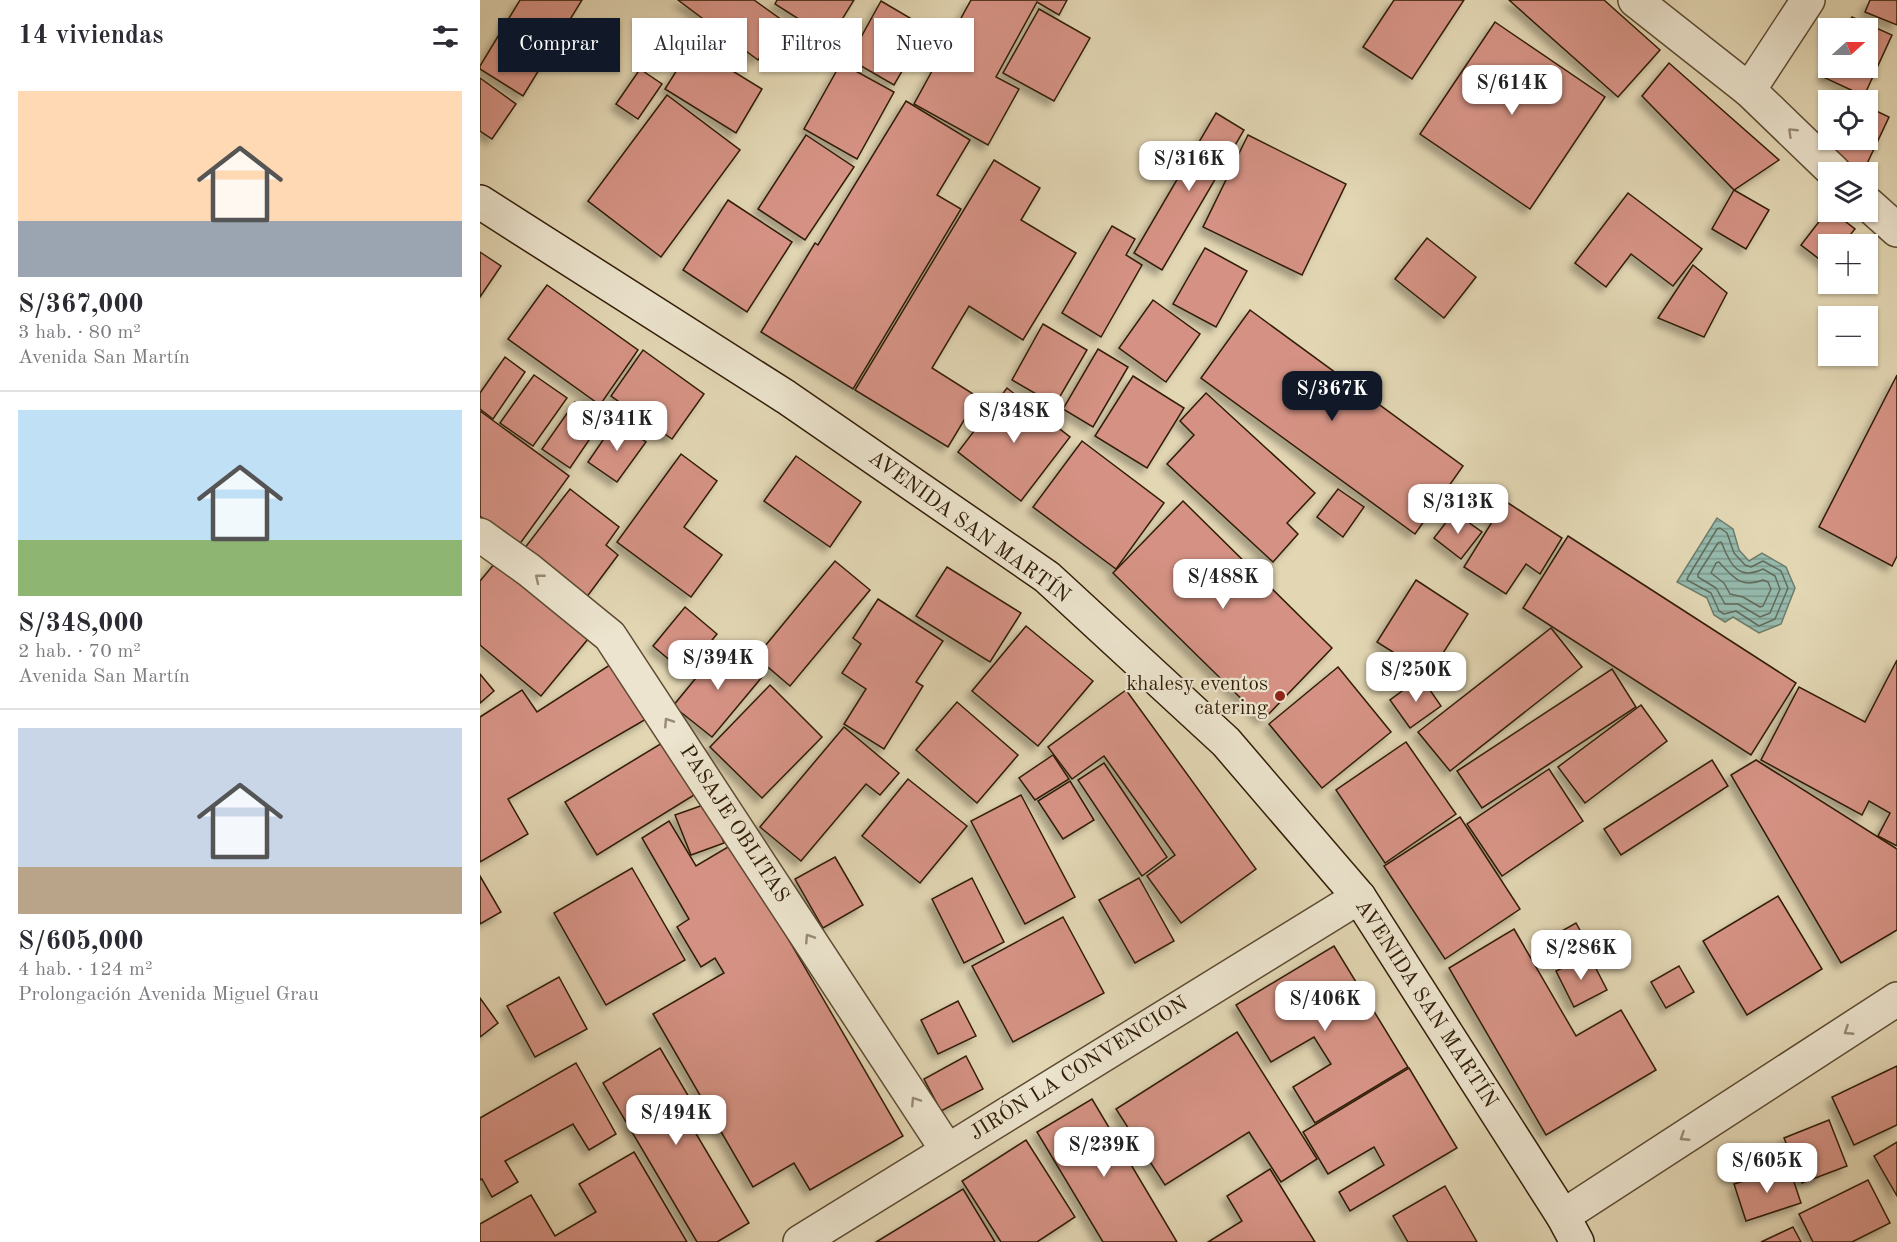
<!DOCTYPE html>
<html lang="es">
<head>
<meta charset="utf-8">
<style>
	body { margin:0; font-family:"Old Standard TT",serif; background:#f7f7f7; color:#2b2b33; height:100vh; display:flex; flex-direction:column; font-size:22px; white-space:nowrap }
	* { box-sizing:border-box; margin:0 }
	p { font-size:20px; color:#7c7c81 }
	.icon { flex:none; width:33px; height:33px; fill:none; stroke:currentColor; stroke-width:2; stroke-linecap:round; stroke-linejoin:round }
	.map { position:relative; flex:1; overflow:hidden }
	.sheet { display:flex; flex-direction:column; background:#fff; width:480px }
	.sheet>* { flex:none }
	.guide { position:absolute; left:18px; top:18px; width:570px; height:54px; display:flex; gap:12px }
	.needle { width:39px; rotate:69deg }
	.tools { position:absolute; left:1338px; top:18px; display:grid; gap:12px }
	.tools a { display:grid; place-items:center; width:60px; height:60px; border-radius:0px; background:#fff; box-shadow:0 2px 4px #0004; font-size:30px }
	.price { position:absolute; translate:-50% -51px; padding:0 14px; border-radius:12px; background:#fff; color:#222; font-size:20px; line-height:39px; filter:drop-shadow(0 2px 3px #0008) }
	.price::after { content:''; position:absolute; left:50%; top:36px; width:18px; height:14px; margin-left:-9px; background:inherit; clip-path:polygon(0 0,100% 0,50% 100%) }
	.price.on { background:#111827; color:#fff }
	ul { padding:0; list-style:none }
	li { display:grid; align-content:center; gap:12px; height:318px; padding:0 18px }
	li+li { border-top:2px solid #e1e1e2 }
	li span { display:grid; place-items:center; height:186px; border-radius:0px; color:#555 }
	li>.icon { margin-inline-start:auto }
	span .icon { width:108px; height:108px; fill:#fffc; stroke-width:1 }
	li b { font-size:26px }
	h2 { display:flex; justify-content:space-between; align-items:center; height:72px; padding:0 18px; font-size:26px }
	.chip { padding:0 21px; border-radius:0px; background:#fff; box-shadow:0 2px 4px #0004; font-size:21px; line-height:54px }
	.chip.on { background:#111827; color:#fff }
	main { display:flex; flex:1; min-height:0 }
	.map>svg:first-child { display:block }
	.water { fill:url(#water-rules); stroke:#6d7b6a; stroke-width:1.5 }
	.lines { fill:none; stroke-linecap:round; stroke-linejoin:round }
	.shore { stroke:#636b5a; stroke-width:1.5 }
	.building { fill:#d59284; stroke:#311d07; stroke-width:1.5; filter:url(#shadow) }
	.street-casing { stroke:#5d4b32; stroke-width:36 }
	.secondary-casing { stroke:#311d07; stroke-width:36 }
	.street { stroke:#ece4ce; stroke-width:33 }
	.secondary { stroke:#ece4ce; stroke-width:33 }
	.oneway { stroke:#988a74 }
	.poi-dot { fill:#8f2418; stroke:#ece4ce; stroke-width:2 }
	.labels { text-anchor:middle; dominant-baseline:central; stroke-width:4.5; stroke-linejoin:round; paint-order:stroke }
	.street-label { font-size:21px; fill:#311d07; stroke:#ece4ce }
	.poi-label { font-size:21px; fill:#311d07; stroke:#ece4ce; text-anchor:end }
</style>
</head>
<body>
<main>
<section class="sheet">
<h2>14 viviendas<svg class="icon" aria-label="filters" viewBox="0 0 24 24"><path d="M4 7h16M4 17h16"/><circle cx="9" cy="7" r="2"/><circle cx="15" cy="17" r="2"/></svg></h2>
<ul>
<li><span style="background:linear-gradient(#ffd9b3 70%,#9aa5b1 0)"><svg class="icon" aria-label="home" viewBox="0 0 24 24"><path d="M3 11l9-7 9 7M6 9v11h12V9"/></svg></span><div><b>S/367,000</b><p>3 hab. · 80 m²</p><p>Avenida San Martín</p></div></li>
<li><span style="background:linear-gradient(#bfe0f5 70%,#8fb573 0)"><svg class="icon" aria-label="home" viewBox="0 0 24 24"><path d="M3 11l9-7 9 7M6 9v11h12V9"/></svg></span><div><b>S/348,000</b><p>2 hab. · 70 m²</p><p>Avenida San Martín</p></div></li>
<li><span style="background:linear-gradient(#c9d6e8 75%,#b9a48a 0)"><svg class="icon" aria-label="home" viewBox="0 0 24 24"><path d="M3 11l9-7 9 7M6 9v11h12V9"/></svg></span><div><b>S/605,000</b><p>4 hab. · 124 m²</p><p>Prolongación Avenida Miguel Grau</p></div></li>
</ul>
</section>
<div class="map">
<svg width="1417" height="1242" viewBox="0 0 1417 1242">
	<defs>
		<pattern id="water-rules" width="6" height="5" patternUnits="userSpaceOnUse" patternTransform="scale(1.5)"><rect width="6" height="5" fill="#95b9ac"/><path d="M0 2.5h6" fill="none" stroke="#7a968a"/></pattern>
		<filter id="shadow"><feDropShadow dx="-5.5" dy="5.5" stdDeviation="3" flood-color="#0004"/></filter>
	</defs>
	<rect width="100%" height="100%" fill="#e2d6b3"/>
	<filter id="stains"><feTurbulence type="fractalNoise" baseFrequency=".00333" numOctaves="4"/><feColorMatrix values="0 0 0 0 .2 0 0 0 0 .09 0 0 0 0 .02 0 0 0 .5 -.17"/></filter>
	<radialGradient id="worn" r=".72"><stop offset=".6" stop-color="#630" stop-opacity="0"/><stop offset="1" stop-color="#630" stop-opacity=".3"/></radialGradient>
	<path class="water" d="M1237,518L1253,529L1259,550L1269,561L1282,553L1306,567L1315,588L1301,624L1279,633L1253,617L1245,622L1234,615L1227,598L1197,582Z"/>
	<g class="lines">
		<g class="shore">
			<path d="M1240,528L1247,533L1254,553L1265,565L1271,567L1283,561L1301,571L1308,588L1295,619L1279,626L1256,611L1244,614L1239,611L1231,593L1207,580L1208,577L1237,529Z"/>
			<path d="M1241,542C1244,546 1244,551 1247,555C1255,573 1266,577 1283,569L1295,576L1300,589L1290,613L1280,617L1258,604H1245L1236,588L1218,577V574L1238,543Z"/>
			<path d="M1239,562C1253,577 1261,589 1283,580L1288,582L1291,589L1283,606L1280,607L1263,597L1250,594L1244,583L1231,573L1236,563Z"/>
		</g>
	</g>
	<g class="building">
		<path d="M40,0H102L43,96L0,69V66Z"/>
		<path d="M198,0H274L306,23L278,60Z"/>
		<path d="M297,0H374L350,39L295,4Z"/>
		<path d="M491,0H587L579,15L557,2L516,77L539,89L508,145L434,104Z"/>
		<path d="M914,0H984L932,79L883,47Z"/>
		<path d="M1029,0H1124L1180,50L1138,97Z"/>
		<path d="M1390,0H1417V25L1385,12Z"/>
		<path d="M401,1L447,28L414,85L369,59Z"/>
		<path d="M559,9L610,38L574,101L523,73Z"/>
		<path d="M1372,17L1412,35L1384,96L1343,77L1348,66V68H1388V28H1366Z"/>
		<path d="M1015,22L1125,97L1050,209L940,134Z"/>
		<path d="M212,46L282,89L256,133L185,89Z"/>
		<path d="M361,63L414,92L377,159L324,129Z"/>
		<path d="M1189,63L1299,160L1254,190L1162,96Z"/>
		<path d="M160,69L182,84L158,119L136,104Z"/>
		<path d="M0,78L36,104L12,139L0,131Z"/>
		<path d="M187,95L260,150L181,257L108,201Z"/>
		<path d="M426,101L490,140L457,195L481,209L373,389L281,332L335,243L338,245Z"/>
		<path d="M1388,107L1409,117L1384,170L1341,150L1348,135V140H1388Z"/>
		<path d="M736,113L764,130L682,270L654,253Z"/>
		<path d="M326,135L374,167L325,240L278,209Z"/>
		<path d="M768,135L866,184L822,275L723,227Z"/>
		<path d="M514,160L560,188L541,220L596,253L543,340L489,306L452,368L498,397L468,447L375,390Z"/>
		<path d="M1254,190L1289,210L1266,249L1232,229Z"/>
		<path d="M1148,193L1222,249L1193,286L1151,254L1126,287L1095,263Z"/>
		<path d="M248,200L312,242L267,312L203,270Z"/>
		<path d="M1348,210V212H1353L1375,229L1363,244H1348L1347,265L1321,245Z"/>
		<path d="M632,226L655,239L646,255L662,265L621,337L582,313Z"/>
		<path d="M947,238L996,277L964,318L915,279Z"/>
		<path d="M725,248L767,271L736,327L693,304Z"/>
		<path d="M0,252L21,266L0,297Z"/>
		<path d="M1213,265L1247,293L1224,337L1178,318Z"/>
		<path d="M67,285L158,350L120,405L28,339Z"/>
		<path d="M673,300L720,334L686,382L639,348Z"/>
		<path d="M770,310L983,466L935,534L721,378Z"/>
		<path d="M563,324L607,350L575,405L532,380Z"/>
		<path d="M618,349L648,367L613,427L583,409Z"/>
		<path d="M163,350L224,394L192,439L131,396Z"/>
		<path d="M25,357L45,372L13,419L0,409V393Z"/>
		<path d="M54,375L87,398L53,446L20,423Z"/>
		<path d="M1417,375V556L1412,566L1339,527Z"/>
		<path d="M653,376L704,408L667,468L615,436Z"/>
		<path d="M527,388L590,437L541,501L478,452Z"/>
		<path d="M726,393L835,493L807,523L818,534L793,562L687,464L714,435L700,421Z"/>
		<path d="M95,402L122,421L90,468L62,449Z"/>
		<path d="M0,411L89,476L39,545L0,516Z"/>
		<path d="M136,421L166,442L137,482L108,462Z"/>
		<path d="M602,441L684,503L636,569L553,507Z"/>
		<path d="M201,454L237,481L204,527L242,555L211,597L137,542Z"/>
		<path d="M316,456L381,502L350,547L284,501Z"/>
		<path d="M90,489L139,527L126,545L138,555L106,598L44,549Z"/>
		<path d="M858,489L884,507L863,537L837,517Z"/>
		<path d="M703,501L852,648L783,720L633,573Z"/>
		<path d="M1025,501L1082,538L1060,574L1046,564L1026,594L984,567Z"/>
		<path d="M974,512L1002,532L981,559L954,538Z"/>
		<path d="M1088,536L1316,683L1271,755L1043,608Z"/>
		<path d="M20,557L113,633L61,696L0,645V581Z"/>
		<path d="M355,561L390,590L310,686L276,657Z"/>
		<path d="M467,567L541,613L510,662L436,616Z"/>
		<path d="M936,580L988,614L949,675L897,642Z"/>
		<path d="M398,599L463,641L436,682L443,686L404,749L364,724L386,689L362,673L381,644L373,638Z"/>
		<path d="M205,607L237,634L205,673L173,646Z"/>
		<path d="M546,626L613,681L558,746L492,691Z"/>
		<path d="M1071,628L1102,667L970,771L938,732Z"/>
		<path d="M243,645L282,677L232,737L193,706Z"/>
		<path d="M1417,660V846L1398,836L1410,813L1389,801L1382,815L1281,760L1319,687L1385,722Z"/>
		<path d="M136,661L168,718L28,799L48,834L0,862V717L42,690L57,712Z"/>
		<path d="M858,667L911,732L842,788L789,724Z"/>
		<path d="M1132,669L1156,707L1002,808L977,771Z"/>
		<path d="M0,674L14,691L0,703Z"/>
		<path d="M941,677L961,706L930,728L910,700Z"/>
		<path d="M290,685L342,737L282,798L230,747Z"/>
		<path d="M646,690L776,869L701,923L667,876L695,855L624,756L592,779L568,747Z"/>
		<path d="M477,702L538,755L497,803L436,750Z"/>
		<path d="M1161,705L1187,741L1105,803L1078,767Z"/>
		<path d="M364,727L419,773L400,795L386,784L321,861L280,827Z"/>
		<path d="M187,740L219,792L117,855L85,802Z"/>
		<path d="M926,742L976,814L905,863L856,790Z"/>
		<path d="M573,755L589,779L555,800L539,778Z"/>
		<path d="M1232,760L1248,786L1141,855L1124,829Z"/>
		<path d="M1276,760L1417,849V930L1361,963L1251,775Z"/>
		<path d="M624,763L687,857L662,876L598,780Z"/>
		<path d="M1069,769L1103,821L1022,876L987,824Z"/>
		<path d="M428,779L487,826L440,883L382,836Z"/>
		<path d="M590,781L614,820L583,839L558,801Z"/>
		<path d="M541,795L595,897L545,924L491,821Z"/>
		<path d="M229,803L244,843L211,855L195,815Z"/>
		<path d="M980,817L1040,909L965,959L904,866Z"/>
		<path d="M189,821L216,866L253,844L423,1136L330,1190L314,1163L273,1187L173,1014L244,973L235,958L221,967L197,927L209,919L162,838Z"/>
		<path d="M355,857L383,905L343,928L315,879Z"/>
		<path d="M152,868L205,960L126,1005L74,913Z"/>
		<path d="M0,876L21,912L0,924Z"/>
		<path d="M492,878L524,942L484,963L452,899Z"/>
		<path d="M659,878L694,941L655,963L619,900Z"/>
		<path d="M1298,896L1342,969L1267,1015L1223,941Z"/>
		<path d="M583,917L624,993L533,1042L492,966Z"/>
		<path d="M1096,923L1107,943L1074,960L1064,941Z"/>
		<path d="M1034,929L1096,1036L1141,1010L1176,1070L1066,1135L969,968Z"/>
		<path d="M854,946L928,1067L835,1123L813,1087L851,1064L834,1037L791,1062L756,1005Z"/>
		<path d="M1109,955L1127,990L1094,1007L1076,971Z"/>
		<path d="M1199,966L1214,992L1186,1008L1171,982Z"/>
		<path d="M79,977L107,1029L55,1057L27,1006Z"/>
		<path d="M0,998L18,1023L0,1037Z"/>
		<path d="M478,1001L496,1036L458,1054L441,1020Z"/>
		<path d="M757,1032L837,1159L801,1182L769,1132L685,1185L636,1109Z"/>
		<path d="M180,1048L226,1126L215,1132L269,1223L237,1242H217L123,1083Z"/>
		<path d="M486,1056L503,1089L461,1111L444,1079Z"/>
		<path d="M96,1063L136,1134L109,1150L93,1124L25,1161L38,1182L12,1197L2,1179L0,1180V1118Z"/>
		<path d="M1417,1066V1125L1374,1145L1352,1097Z"/>
		<path d="M929,1068L977,1148L870,1211L859,1192L904,1165L894,1147L848,1174L823,1132Z"/>
		<path d="M612,1099L697,1242H623L557,1132Z"/>
		<path d="M1349,1120L1367,1166L1322,1183L1304,1138Z"/>
		<path d="M546,1140L595,1217L557,1242H521L482,1181Z"/>
		<path d="M1417,1142V1196L1394,1156Z"/>
		<path d="M154,1152L207,1242H0V1224L51,1195L75,1236L116,1212L99,1184Z"/>
		<path d="M1309,1167L1321,1203L1266,1221L1254,1184Z"/>
		<path d="M790,1169L835,1242H728L762,1221L747,1196Z"/>
		<path d="M1388,1180L1410,1223L1372,1242H1333L1319,1214Z"/>
		<path d="M965,1186L997,1242H928L913,1216Z"/>
		<path d="M483,1189L515,1242H396Z"/>
		<path d="M1313,1227L1321,1242H1281Z"/>
	</g>
	<g class="lines">
		<defs>
			<g id="street">
				<path d="M1155,0L1269,90L1354,172"/>
				<path d="M1269,90L1328,0"/>
				<path d="M1388,204L1417,230"/>
				<path d="M0,535L49,570L130,636L467,1150"/>
				<path d="M1083,1216L1417,999"/>
				<path d="M320,1242L879,897"/>
			</g>
			<path id="secondary" d="M0,202L306,397L567,577L746,742L879,897L1083,1216L1097,1242"/>
		</defs>
		<use href="#street" class="street-casing"/>
		<use href="#secondary" class="secondary-casing"/>
		<use href="#street" class="street"/>
		<use href="#secondary" class="secondary"/>
	</g>
	<defs><path id="oneway-chevron" d="M-2-3.5L2.5 0L-2 3.5" fill="none" stroke-width="1.6" stroke-linecap="round" stroke-linejoin="round" transform="scale(1.5)"/></defs>
	<g class="oneway">
		<use href="#oneway-chevron" transform="translate(1312 132) rotate(-136)"/>
		<use href="#oneway-chevron" transform="translate(59 578) rotate(-141)"/>
		<use href="#oneway-chevron" transform="translate(188 722) rotate(-123)"/>
		<use href="#oneway-chevron" transform="translate(329 938) rotate(-123)"/>
		<use href="#oneway-chevron" transform="translate(1368 1031) rotate(147)"/>
		<use href="#oneway-chevron" transform="translate(435 1101) rotate(-123)"/>
		<use href="#oneway-chevron" transform="translate(1204 1137) rotate(147)"/>
	</g>
	<circle class="poi-dot" cx="800" cy="696" r="6"/>
	<g class="labels">
		<g class="street-label">
			<text transform="translate(489 527) rotate(36)">AVENIDA SAN MARTÍN</text>
			<text transform="translate(254 824) rotate(57)">PASAJE OBLITAS</text>
			<text transform="translate(946 1004) rotate(57)">AVENIDA SAN MARTÍN</text>
			<text transform="translate(599 1069) rotate(-32)">JIRÓN LA CONVENCION</text>
		</g>
		<g class="poi-label">
			<text x="788" y="684">khalesy eventos<tspan x="788" dy="24">catering</tspan></text>
		</g>
	</g>
	<rect width="100%" height="100%" filter="url(#stains)"/>
	<rect width="100%" height="100%" fill="url(#worn)"/>
</svg>
<div class="tools">
<a><svg class="needle" viewBox="-14 -14 28 28"><path d="M0-13l5 13h-10z" fill="#e53935"/><path d="M0 13l5-13h-10z" fill="#7c7c81"/></svg></a>
<a><svg class="icon" aria-label="locate" viewBox="0 0 24 24"><circle cx="12" cy="12" r="6"/><path d="M12 2v4M12 18v4M2 12h4M18 12h4"/></svg></a>
<a><svg class="icon" aria-label="layers" viewBox="0 0 24 24"><path d="M12 4l9 5-9 5-9-5zM3 14l9 5 9-5"/></svg></a>
<a>+</a>
<a>−</a>
</div>
<b class="price" style="left:1032px;top:116px">S/614K</b>
<b class="price" style="left:709px;top:192px">S/316K</b>
<b class="price on" style="left:852px;top:422px">S/367K</b>
<b class="price" style="left:534px;top:444px">S/348K</b>
<b class="price" style="left:137px;top:452px">S/341K</b>
<b class="price" style="left:978px;top:535px">S/313K</b>
<b class="price" style="left:743px;top:610px">S/488K</b>
<b class="price" style="left:238px;top:691px">S/394K</b>
<b class="price" style="left:936px;top:703px">S/250K</b>
<b class="price" style="left:1101px;top:981px">S/286K</b>
<b class="price" style="left:845px;top:1032px">S/406K</b>
<b class="price" style="left:196px;top:1146px">S/494K</b>
<b class="price" style="left:624px;top:1178px">S/239K</b>
<b class="price" style="left:1287px;top:1194px">S/605K</b>
<div class="guide">
<a class="chip on">Comprar</a>
<a class="chip">Alquilar</a>
<a class="chip">Filtros</a>
<a class="chip">Nuevo</a>
</div>
</div>
</main>
</body>
</html>
